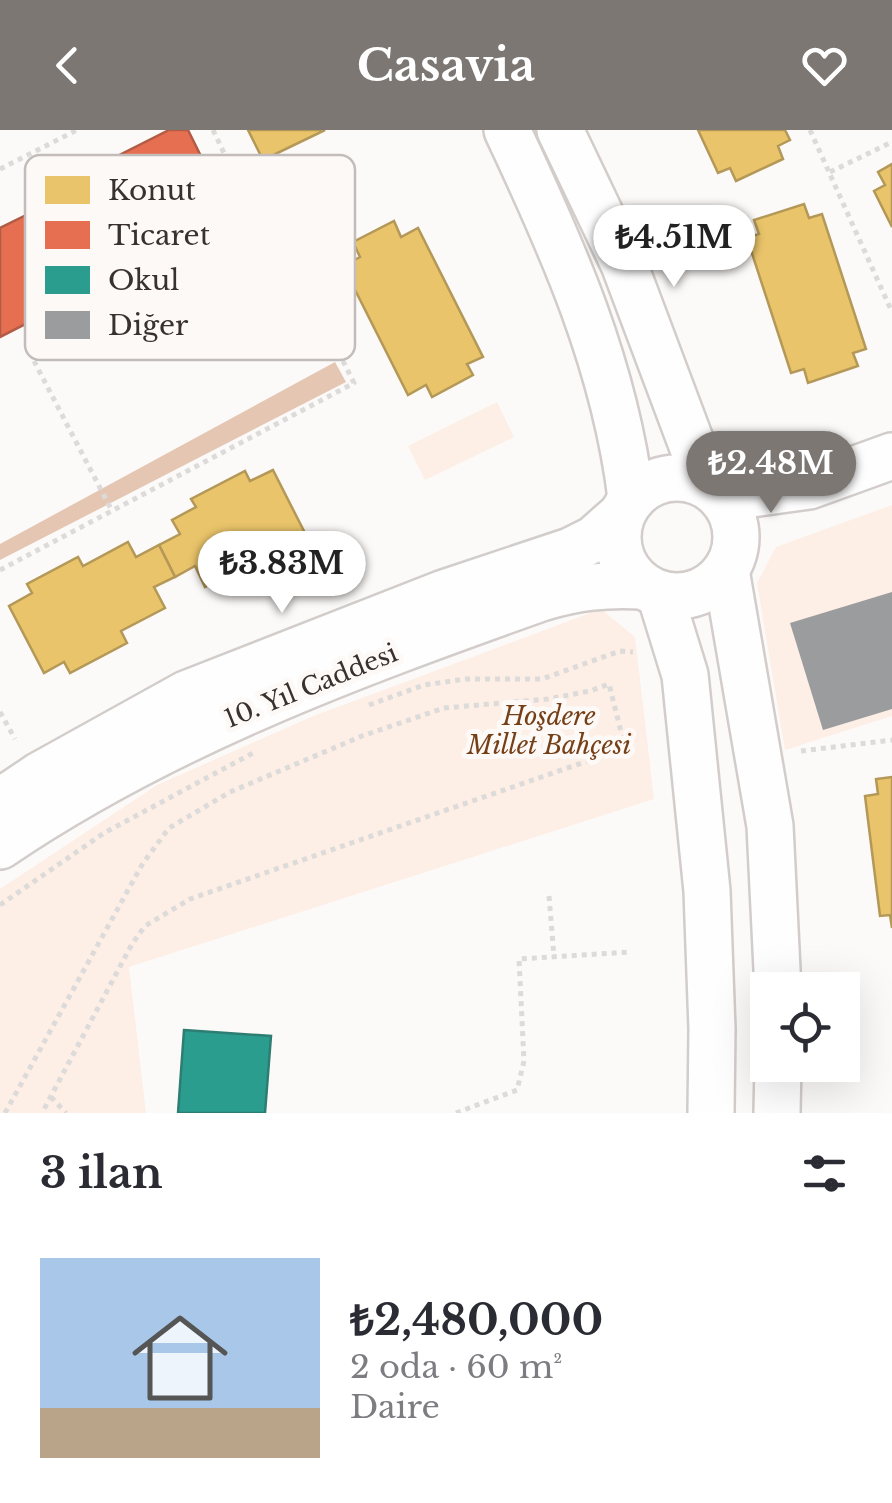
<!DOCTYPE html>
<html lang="tr">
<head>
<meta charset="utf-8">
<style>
	body { margin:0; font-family:"Libre Baskerville",serif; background:#f2f2f3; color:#2b2b33; height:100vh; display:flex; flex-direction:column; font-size:38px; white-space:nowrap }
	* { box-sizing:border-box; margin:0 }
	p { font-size:32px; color:#7c7c81 }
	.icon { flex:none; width:55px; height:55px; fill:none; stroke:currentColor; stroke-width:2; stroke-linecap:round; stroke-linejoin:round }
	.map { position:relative; height:983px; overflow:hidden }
	.details { display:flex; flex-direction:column; background:#fff; flex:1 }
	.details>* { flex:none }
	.fabs { position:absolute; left:750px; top:842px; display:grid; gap:20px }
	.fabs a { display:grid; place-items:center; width:110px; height:110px; border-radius:0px; background:#fff; box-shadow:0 10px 40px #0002; font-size:50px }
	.price { position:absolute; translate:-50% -85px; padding:0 22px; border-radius:35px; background:#fff; color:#222; font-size:32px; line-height:65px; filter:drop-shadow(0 2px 5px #0008) }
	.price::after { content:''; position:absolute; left:50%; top:60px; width:30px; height:22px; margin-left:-15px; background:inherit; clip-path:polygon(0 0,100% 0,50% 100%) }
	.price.selected { background:#7d7774; color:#fff }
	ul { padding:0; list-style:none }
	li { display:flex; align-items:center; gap:30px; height:250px; padding:0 40px }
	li+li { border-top:2px solid #e1e1e2 }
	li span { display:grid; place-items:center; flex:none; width:280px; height:200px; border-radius:0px; color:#555 }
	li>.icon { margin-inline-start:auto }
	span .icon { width:120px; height:120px; fill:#fffc; stroke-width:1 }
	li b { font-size:42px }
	h2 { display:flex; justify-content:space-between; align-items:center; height:120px; padding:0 40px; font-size:42px }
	header { display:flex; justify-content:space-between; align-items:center; height:130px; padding:0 40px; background:#7d7774; color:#fff; font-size:45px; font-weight:700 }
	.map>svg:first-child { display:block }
	.green { fill:#fdeee6 }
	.water { fill:#e4c6b3 }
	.homes { fill:#e9c46a; stroke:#b49858; stroke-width:2.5 }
	.shops { fill:#e76f51; stroke:#b25c46; stroke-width:2.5 }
	.schools { fill:#2a9d8f; stroke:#2e7d72; stroke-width:2.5 }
	.building { fill:#9a9c9d }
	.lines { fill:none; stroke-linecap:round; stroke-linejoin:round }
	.secondary-casing { stroke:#d2cdca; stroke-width:50 }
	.path { stroke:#dcdbd9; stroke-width:5; stroke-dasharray:5 5; stroke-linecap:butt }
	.secondary { stroke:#fffefe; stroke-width:45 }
	.labels { text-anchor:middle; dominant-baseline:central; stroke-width:10; stroke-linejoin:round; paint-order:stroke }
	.street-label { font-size:25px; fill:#38312d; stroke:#fdf9f7 }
	.park-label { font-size:25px; font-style:italic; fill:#753f17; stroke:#fdf9f7 }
	.key { fill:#fdf9f7; stroke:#c2bdba; stroke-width:2.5 }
	.key-label { font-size:28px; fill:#38312d }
</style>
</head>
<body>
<header><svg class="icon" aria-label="back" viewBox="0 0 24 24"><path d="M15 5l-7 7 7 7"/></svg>Casavia<svg class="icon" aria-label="heart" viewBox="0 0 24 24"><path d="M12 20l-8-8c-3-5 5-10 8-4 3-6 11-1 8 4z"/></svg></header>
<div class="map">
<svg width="892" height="983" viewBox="0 0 892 983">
	<rect width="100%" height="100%" fill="#fcfaf8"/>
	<g class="green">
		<path d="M497,272L514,307L425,350L408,316Z"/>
		<path d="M892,375V586L785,620L757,453L776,417Z"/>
		<path d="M601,479L635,507L654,669L129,837L146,983H0V759L157,655L311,587Z"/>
	</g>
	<path class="water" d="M335,232L346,252L0,430V414Z"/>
	<g class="homes">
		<path d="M248,0H325L263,30Z"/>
		<path d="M698,0H785L790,10L778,16L783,29L736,51L730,38L718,43Z"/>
		<path d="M892,34V97L874,61L885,55L878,42Z"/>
		<path d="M804,74L809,88L822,84L866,219L853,223L858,236L808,253L804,239L791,243L747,108L759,104L754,90Z"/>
		<path d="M394,91L401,107L418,98L483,227L467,234L473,245L432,267L426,255L408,265L343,136L360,127L353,112Z"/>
		<path d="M273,340L307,407L286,417L292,428L237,456L231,444L205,457L195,436L175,447L159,415L180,404L172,390L196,377L191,369L245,341L250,351Z"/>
		<path d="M128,412L136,427L159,415L175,447L154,457L165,478L121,501L127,513L70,543L64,532L44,543L9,476L32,463L27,454L78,427L83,436Z"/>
		<path d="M892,647V798L890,785L880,786L865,666L878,664L876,649Z"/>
	</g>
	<g class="shops">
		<path d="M169,0H188L233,91L98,157L50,60Z"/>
		<path d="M55,71L98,157L0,207V98Z"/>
	</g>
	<path class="schools" d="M184,900L271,906L265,983H178Z"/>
	<path class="building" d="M892,462V579L823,600L790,493Z"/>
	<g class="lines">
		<defs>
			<g id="secondary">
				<path d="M507,0C563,119 615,236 631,368"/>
				<path d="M560,0L624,134L707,355"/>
				<circle cx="677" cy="407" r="59"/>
				<path d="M722,368L809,356L892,326"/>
				<path d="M726,440L770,696L778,860"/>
				<path d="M660,464L685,545L707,761L712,899L711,983"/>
				<path d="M0,672L40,645L186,564L444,463L570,421L594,409L620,386"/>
				<path d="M0,716C167,603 353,535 541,468C577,457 606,454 643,456"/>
				<path d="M777,983L778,935"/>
			</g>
		</defs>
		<use href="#secondary" class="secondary-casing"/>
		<g class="path">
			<path d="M213,0L267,113"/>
			<path d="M810,0L892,182"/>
			<path d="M0,39L77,0"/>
			<path d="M830,42L892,12"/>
			<path d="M34,231L112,381"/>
			<path d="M0,440L354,253L280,106"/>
			<path d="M369,575L424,555L466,549H542L620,521L633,522"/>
			<path d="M0,582L15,609"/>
			<path d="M801,621L892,610"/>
			<path d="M549,766L554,827"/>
			<path d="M0,775L104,703L253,623"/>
			<path d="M51,967L66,983"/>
			<path d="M5,983L143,733L169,698L230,662L362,606L444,578L548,569L590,561L609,554L625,618L190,769L145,796L132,814L42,983"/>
			<path d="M456,983L517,960L524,931L519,829L630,822"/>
		</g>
		<use href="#secondary" class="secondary"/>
	</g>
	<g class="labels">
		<g class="street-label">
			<text transform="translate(311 556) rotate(-22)">10. Yıl Caddesi</text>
		</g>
		<g class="park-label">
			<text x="549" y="586">Hoşdere<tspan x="549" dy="29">Millet Bahçesi</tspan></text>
		</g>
	</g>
	<rect x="25" y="25" width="330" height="205" rx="15" class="key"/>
	<rect x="45" y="46" width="45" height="28" fill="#e9c46a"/>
	<rect x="45" y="91" width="45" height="28" fill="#e76f51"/>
	<rect x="45" y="136" width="45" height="28" fill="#2a9d8f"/>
	<rect x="45" y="181" width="45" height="28" fill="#9a9c9d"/>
	<g class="key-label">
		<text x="108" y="70">Konut</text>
		<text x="108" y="115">Ticaret</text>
		<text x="108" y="160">Okul</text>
		<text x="108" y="205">Diğer</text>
	</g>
</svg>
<div class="fabs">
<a><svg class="icon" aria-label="locate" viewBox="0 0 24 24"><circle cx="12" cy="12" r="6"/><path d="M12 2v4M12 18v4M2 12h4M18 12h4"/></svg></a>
</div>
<b class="price" style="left:674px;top:160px">₺4.51M</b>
<b class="price selected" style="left:771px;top:386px">₺2.48M</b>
<b class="price" style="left:282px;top:486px">₺3.83M</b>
</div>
<section class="details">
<h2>3 ilan<svg class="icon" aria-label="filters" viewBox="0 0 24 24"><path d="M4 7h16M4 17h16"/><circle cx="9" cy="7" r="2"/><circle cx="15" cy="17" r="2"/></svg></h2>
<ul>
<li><span style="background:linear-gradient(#a9c7e8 75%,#b9a48a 0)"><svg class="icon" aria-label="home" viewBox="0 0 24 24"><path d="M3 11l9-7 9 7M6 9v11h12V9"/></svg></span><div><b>₺2,480,000</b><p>2 oda · 60 m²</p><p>Daire</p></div></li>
</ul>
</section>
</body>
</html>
